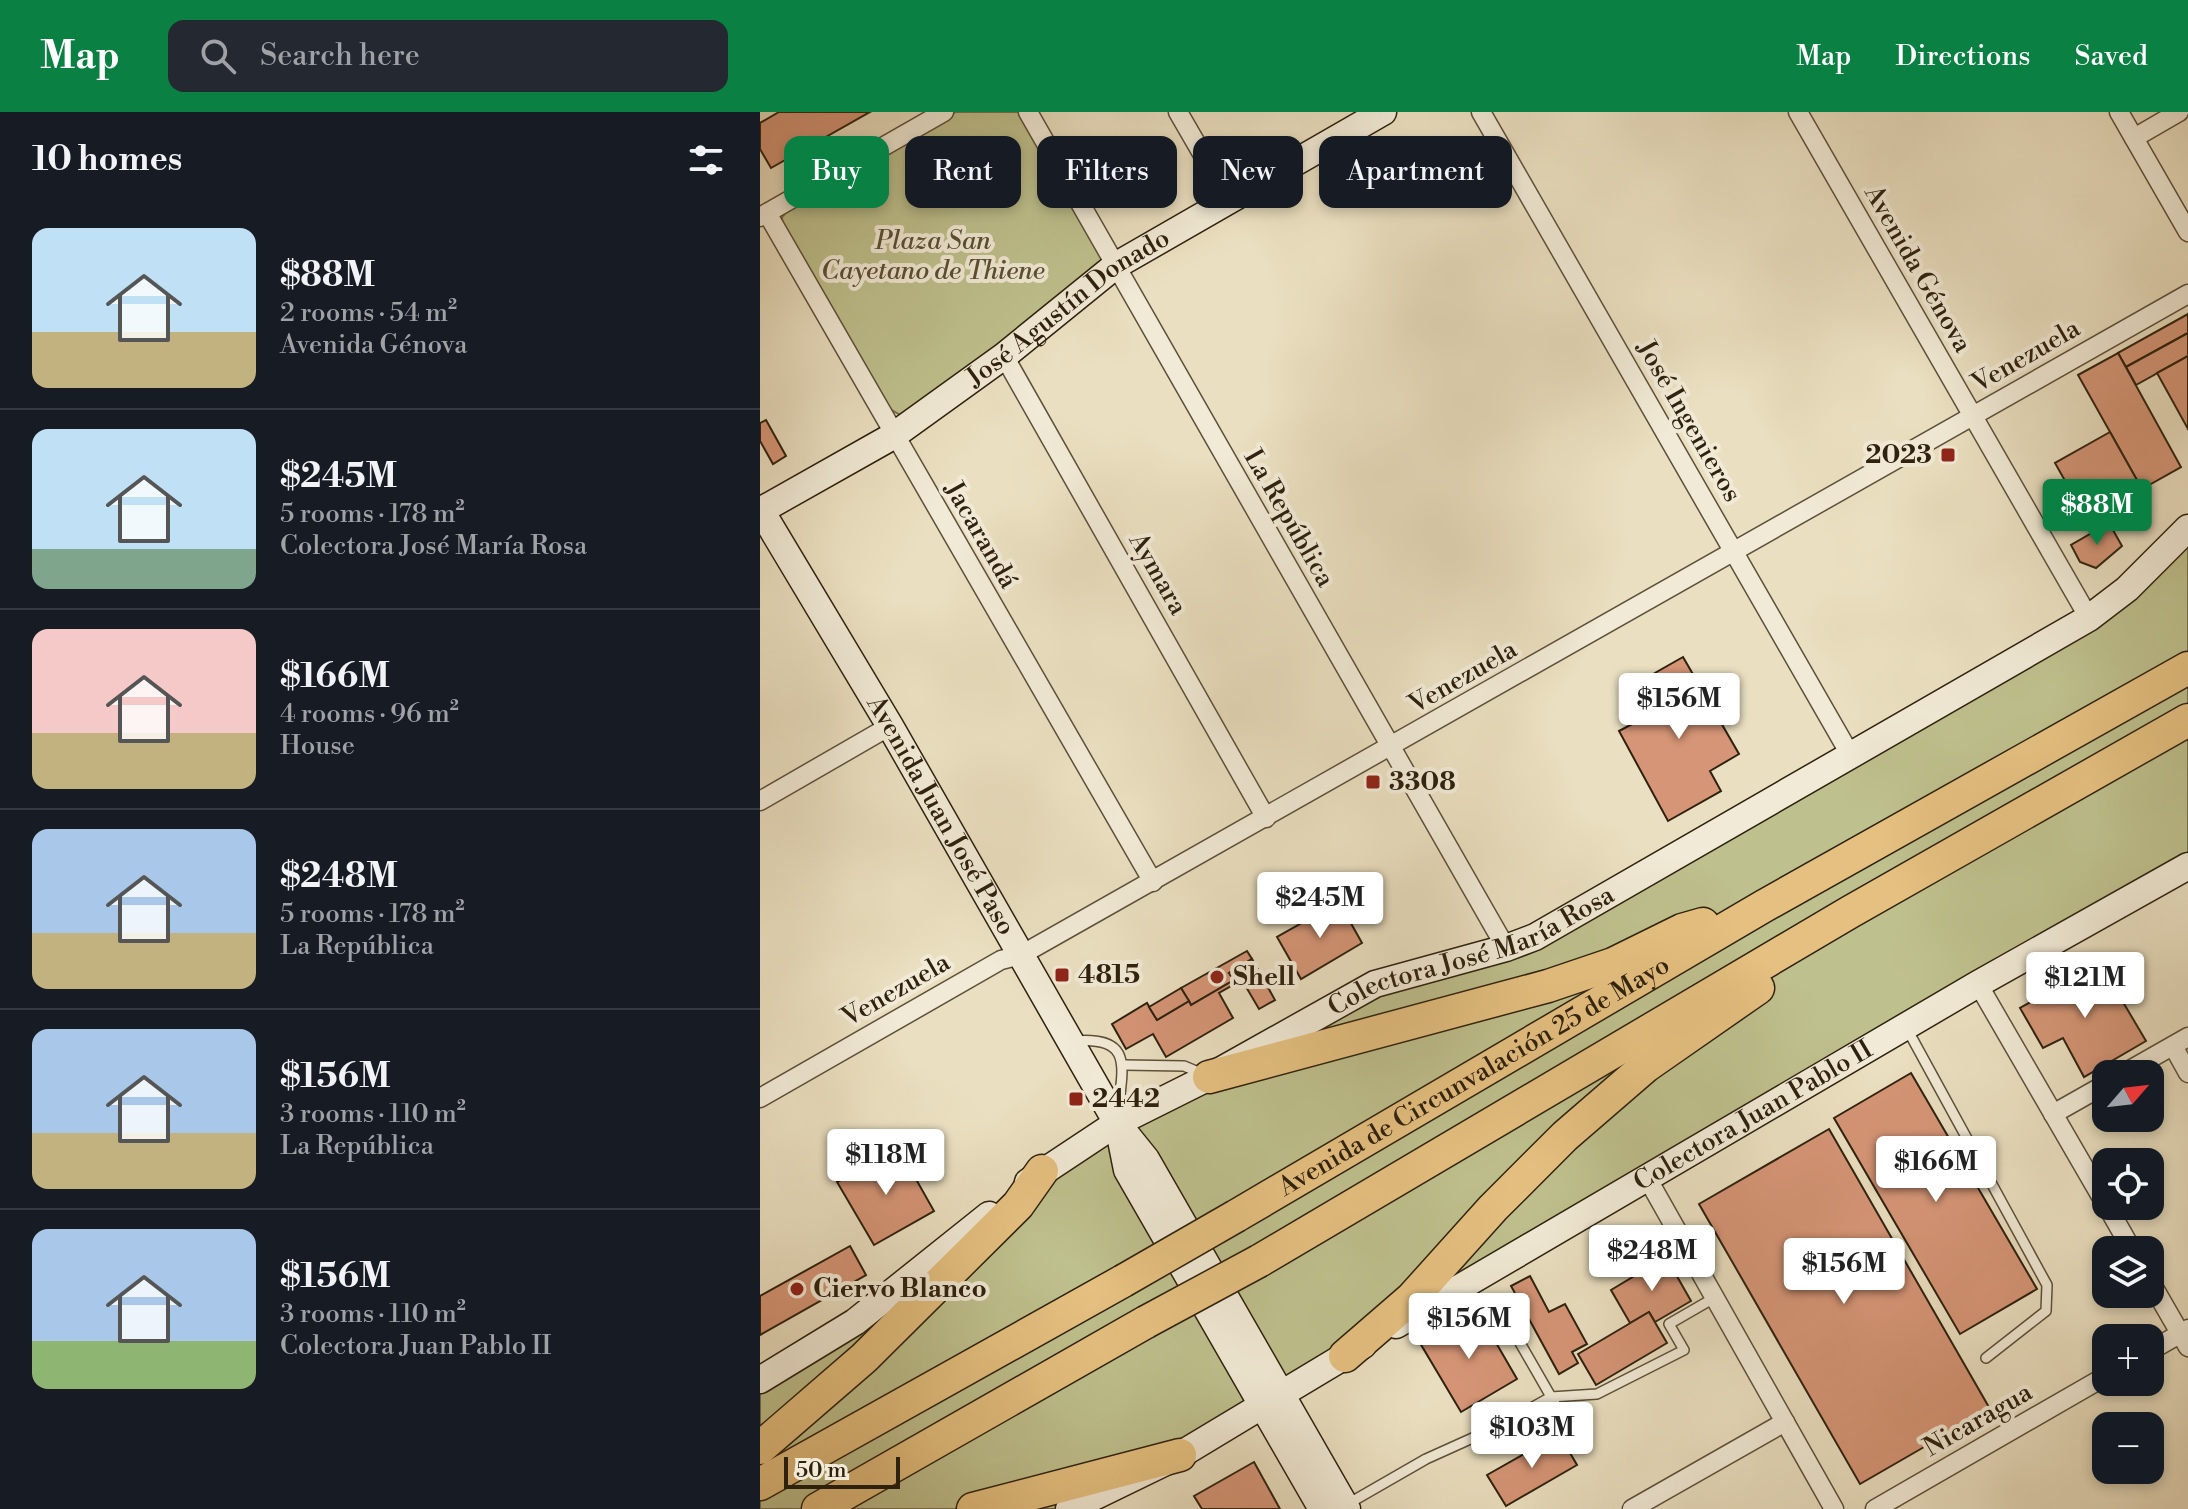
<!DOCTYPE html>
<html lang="en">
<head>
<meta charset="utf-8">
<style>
	body { margin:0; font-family:"Libre Bodoni",serif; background:#242831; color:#f1f3f6; height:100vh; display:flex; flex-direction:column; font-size:30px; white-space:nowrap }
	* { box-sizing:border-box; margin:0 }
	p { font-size:26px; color:#9ea1a6 }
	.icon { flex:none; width:44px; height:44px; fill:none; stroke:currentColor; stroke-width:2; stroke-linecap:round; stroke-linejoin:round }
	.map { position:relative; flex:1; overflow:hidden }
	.side { display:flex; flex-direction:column; background:#171b24; width:760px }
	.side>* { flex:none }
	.top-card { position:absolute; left:24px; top:24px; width:760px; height:72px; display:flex; gap:16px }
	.needle { width:52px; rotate:62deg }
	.fabs { position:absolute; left:1332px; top:948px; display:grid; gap:16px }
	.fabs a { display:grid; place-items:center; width:72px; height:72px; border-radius:16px; background:#171b24; box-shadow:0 4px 12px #0003; font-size:40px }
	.scale { position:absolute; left:24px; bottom:20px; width:116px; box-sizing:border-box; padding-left:8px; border:4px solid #2e210e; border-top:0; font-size:22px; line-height:28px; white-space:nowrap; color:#2e210e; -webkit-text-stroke:6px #f1ead6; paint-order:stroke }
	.price { position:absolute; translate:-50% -68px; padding:0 18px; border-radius:8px; background:#fff; color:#222; font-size:26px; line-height:52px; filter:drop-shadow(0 2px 4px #0008) }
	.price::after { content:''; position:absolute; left:50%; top:48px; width:24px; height:18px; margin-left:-12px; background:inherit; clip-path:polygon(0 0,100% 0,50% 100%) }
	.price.current { background:#0b8043; color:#fff }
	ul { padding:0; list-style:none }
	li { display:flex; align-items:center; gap:24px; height:200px; padding:0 32px }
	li+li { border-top:2px solid #363941 }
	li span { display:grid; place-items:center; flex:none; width:224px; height:160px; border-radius:16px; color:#555 }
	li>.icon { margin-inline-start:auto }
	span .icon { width:96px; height:96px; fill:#fffc; stroke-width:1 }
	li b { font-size:34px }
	h2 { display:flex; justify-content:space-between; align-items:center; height:96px; padding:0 32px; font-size:34px }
	.tag { padding:0 28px; border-radius:16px; background:#171b24; box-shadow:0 4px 12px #0003; font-size:28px; line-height:72px }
	.tag.current { background:#0b8043; color:#fff }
	header { display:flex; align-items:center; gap:48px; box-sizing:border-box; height:112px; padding:0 40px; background:#0b8043; color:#fff }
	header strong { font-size:38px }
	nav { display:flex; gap:44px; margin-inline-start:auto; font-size:28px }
	.search { width:560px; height:72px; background:#242831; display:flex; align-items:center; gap:20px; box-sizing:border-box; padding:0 28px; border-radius:16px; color:#9ea1a6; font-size:30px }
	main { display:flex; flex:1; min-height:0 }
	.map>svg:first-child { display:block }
	.green { fill:#bec08d; stroke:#76704e; stroke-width:2 }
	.building { fill:#d59576; stroke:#2e210e; stroke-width:2 }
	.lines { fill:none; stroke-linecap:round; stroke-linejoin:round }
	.lane-casing { stroke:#5d503a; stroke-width:12 }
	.street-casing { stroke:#5d503a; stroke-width:21 }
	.secondary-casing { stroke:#2e210e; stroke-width:29 }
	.highway-casing { stroke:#2e210e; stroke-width:35 }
	.lane { stroke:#f1ead6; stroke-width:9 }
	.street { stroke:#f1ead6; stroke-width:18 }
	.secondary { stroke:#f1ead6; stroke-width:26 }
	.highway { stroke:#e5c080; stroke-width:32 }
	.highway-bridge-casing { stroke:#2e210e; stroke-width:35; stroke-linecap:butt }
	.highway-bridge { stroke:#e5c080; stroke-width:32 }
	.poi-dot { fill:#8f2418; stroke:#f1ead6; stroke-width:3 }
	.labels { text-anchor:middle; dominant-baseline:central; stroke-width:8; stroke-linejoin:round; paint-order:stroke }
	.park-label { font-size:26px; font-style:italic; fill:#595134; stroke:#f1ead6 }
	.street-label { font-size:26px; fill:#2e210e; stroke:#f1ead6 }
	.poi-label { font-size:26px; font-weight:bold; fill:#2e210e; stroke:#f1ead6; text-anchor:start }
</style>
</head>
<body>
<header>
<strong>Map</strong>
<div class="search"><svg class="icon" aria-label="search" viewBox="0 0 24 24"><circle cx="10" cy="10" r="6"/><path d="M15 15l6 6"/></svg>Search here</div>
<nav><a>Map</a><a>Directions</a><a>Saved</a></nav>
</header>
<main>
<section class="side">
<h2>10 homes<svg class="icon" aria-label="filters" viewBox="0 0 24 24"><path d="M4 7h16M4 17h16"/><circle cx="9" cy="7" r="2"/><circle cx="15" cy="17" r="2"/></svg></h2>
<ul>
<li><span style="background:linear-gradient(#bfe0f5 65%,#c2b280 0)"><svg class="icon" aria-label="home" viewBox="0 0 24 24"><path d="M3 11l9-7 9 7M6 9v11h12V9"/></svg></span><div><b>$88M</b><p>2 rooms · 54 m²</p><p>Avenida Génova</p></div></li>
<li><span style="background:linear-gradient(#bfe0f5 75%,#7fa58c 0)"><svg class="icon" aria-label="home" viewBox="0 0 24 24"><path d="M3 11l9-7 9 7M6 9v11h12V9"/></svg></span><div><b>$245M</b><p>5 rooms · 178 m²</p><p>Colectora José María Rosa</p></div></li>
<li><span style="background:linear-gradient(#f6c9c9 65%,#c2b280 0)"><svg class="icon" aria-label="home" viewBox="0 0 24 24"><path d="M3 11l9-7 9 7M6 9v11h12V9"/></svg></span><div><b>$166M</b><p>4 rooms · 96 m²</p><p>House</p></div></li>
<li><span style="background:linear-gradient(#a9c7e8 65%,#c2b280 0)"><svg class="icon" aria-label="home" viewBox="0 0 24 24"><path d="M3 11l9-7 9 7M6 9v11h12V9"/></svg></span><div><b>$248M</b><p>5 rooms · 178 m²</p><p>La República</p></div></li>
<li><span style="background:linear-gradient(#a9c7e8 65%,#c2b280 0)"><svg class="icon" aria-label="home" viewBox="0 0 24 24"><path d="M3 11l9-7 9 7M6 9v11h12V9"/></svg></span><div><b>$156M</b><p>3 rooms · 110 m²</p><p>La República</p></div></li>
<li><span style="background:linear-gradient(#a9c7e8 70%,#8fb573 0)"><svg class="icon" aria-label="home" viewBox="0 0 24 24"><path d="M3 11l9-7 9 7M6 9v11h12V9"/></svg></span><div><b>$156M</b><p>3 rooms · 110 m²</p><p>Colectora Juan Pablo II</p></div></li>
</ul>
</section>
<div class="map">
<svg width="1428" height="1397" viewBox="0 0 1428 1397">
	<rect width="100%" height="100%" fill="#eadfc0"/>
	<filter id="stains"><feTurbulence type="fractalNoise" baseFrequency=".0025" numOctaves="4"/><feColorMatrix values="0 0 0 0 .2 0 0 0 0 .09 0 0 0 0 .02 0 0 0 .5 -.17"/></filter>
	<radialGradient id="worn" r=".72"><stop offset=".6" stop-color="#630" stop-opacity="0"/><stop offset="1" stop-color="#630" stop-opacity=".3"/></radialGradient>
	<g class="green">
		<path d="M196,0H259L342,143V156L144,305L121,292L23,121L22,105L33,92Z"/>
		<path d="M1428,416V754L309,1397H0V1268L282,1059L615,872L746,836L1329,506Z"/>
	</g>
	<g class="building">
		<path d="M19,0H110L11,56L0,37V11Z"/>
		<path d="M1428,202V221L1366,255L1358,241Z"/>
		<path d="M1428,221V244L1376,273L1366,255Z"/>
		<path d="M1358,241L1421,355L1382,377L1318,263Z"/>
		<path d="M1428,244V317L1397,261Z"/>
		<path d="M6,308L26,344L13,352L0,329V311Z"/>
		<path d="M1350,320L1382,377L1327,408L1295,351Z"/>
		<path d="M1349,411L1362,434L1336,456L1320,450L1311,433Z"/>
		<path d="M923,545L979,642L950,659L961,679L908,709L859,619L897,599L879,570Z"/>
		<path d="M579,790L602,831L541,867L517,825Z"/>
		<path d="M487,839L492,847L469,861L474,868L431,893L421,876Z"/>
		<path d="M492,847L515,888L499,897L482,868L459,881L473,906L406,945L393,922L366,937L352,912L387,891L397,908L429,889L431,893L474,868L469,861Z"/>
		<path d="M1340,851L1386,929L1324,965L1303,926L1283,936L1260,896Z"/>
		<path d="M421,876L429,889L397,908L389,895Z"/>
		<path d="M1151,961L1277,1177L1200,1222L1074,1006Z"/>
		<path d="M1069,1017L1230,1297L1100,1372L939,1092Z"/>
		<path d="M139,1037L174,1099L114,1133L77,1070Z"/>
		<path d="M90,1134L106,1163L0,1223V1184Z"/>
		<path d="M906,1145L931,1189L895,1210L889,1200L870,1211L851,1178Z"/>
		<path d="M770,1164L789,1200L805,1192L827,1232L812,1240L818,1251L799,1262L751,1174Z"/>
		<path d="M717,1198L757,1267L701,1300L660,1231Z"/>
		<path d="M889,1200L907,1231L836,1273L818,1242Z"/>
		<path d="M799,1322L817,1353L746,1394L727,1363Z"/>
		<path d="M494,1350L520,1397H442L434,1384Z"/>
	</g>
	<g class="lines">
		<defs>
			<g id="lane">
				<path d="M1146,915L1287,1173L1286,1199L1226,1246"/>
				<path d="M314,929C373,924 363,954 358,999"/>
				<path d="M364,953L424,954L443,962"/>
				<path d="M744,1203L817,1330"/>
				<path d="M586,1393L666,1347L737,1315L791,1285L837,1282L924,1238L909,1212L954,1186"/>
			</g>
			<g id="street">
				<path d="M268,0L746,836"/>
				<path d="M418,0L469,88"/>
				<path d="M721,0L1091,644"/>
				<path d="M1038,0L1329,506"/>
				<path d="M1359,0L1428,120"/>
				<path d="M1374,26L1419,0"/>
				<path d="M7,101L393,770"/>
				<path d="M0,105L184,0"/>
				<path d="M244,244L506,706"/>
				<path d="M0,689L130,614"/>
				<path d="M1218,872L1346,1093"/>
				<path d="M1413,934L1428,961"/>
				<path d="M1363,962L1428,925"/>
				<path d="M0,986L241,848L261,843L1428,182"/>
				<path d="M1293,1002L1346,972"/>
				<path d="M886,1064L1074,1397"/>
				<path d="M1347,1094L1372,1138"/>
				<path d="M1390,1169L1428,1235"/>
				<path d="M1390,1239L1428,1217"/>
				<path d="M872,1397L1025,1310"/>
				<path d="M1115,1397L1346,1264"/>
			</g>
			<g id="secondary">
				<path id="s1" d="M0,397L130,614L357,1011L386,1047L587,1397"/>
				<path id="s2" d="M0,399L133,324L244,244L355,154L623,0"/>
				<path d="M359,1018L367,1058L562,1397"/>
				<path id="s3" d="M268,1070L357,1011L449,965L615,872L746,836L775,825L1329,506L1367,477L1428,416"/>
				<path id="s4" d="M636,1213L1218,872L1428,754"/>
				<path d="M0,1268L95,1210L229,1103"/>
				<path d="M309,1397L420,1343L603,1233"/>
			</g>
			<g id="highway">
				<path d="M449,965L788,874L853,852L922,818L943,812"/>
				<path id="s5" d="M476,1104L1004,794L1428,556"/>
				<path d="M499,1149L1090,800L1428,608"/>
				<path d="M585,1244L652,1186L733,1096L805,1024L886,954L998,876"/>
				<path d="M0,1336L104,1246L258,1093L282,1059"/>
				<path d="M0,1372L363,1169"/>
				<path d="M58,1397L386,1210"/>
				<path d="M213,1397L420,1343"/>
			</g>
		</defs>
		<use href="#lane" class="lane-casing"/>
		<use href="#street" class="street-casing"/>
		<use href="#secondary" class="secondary-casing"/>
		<use href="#highway" class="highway-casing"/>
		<use href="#lane" class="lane"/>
		<use href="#street" class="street"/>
		<use href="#secondary" class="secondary"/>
		<use href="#highway" class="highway"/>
		<defs>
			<g id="highway-bridge">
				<path d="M363,1169L476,1104"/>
				<path d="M386,1210L499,1149"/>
			</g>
		</defs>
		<use href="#highway-bridge" class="highway-bridge-casing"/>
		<use href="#highway-bridge" class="highway-bridge"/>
	</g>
	<g class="poi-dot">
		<rect x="1180" y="335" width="16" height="16" rx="4"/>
		<rect x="605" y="662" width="16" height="16" rx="4"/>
		<rect x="294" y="855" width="16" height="16" rx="4"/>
		<circle cx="457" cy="865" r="8"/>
		<rect x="308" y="979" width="16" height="16" rx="4"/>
		<circle cx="37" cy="1177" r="8"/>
	</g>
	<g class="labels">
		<g class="park-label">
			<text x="173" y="129">Plaza San<tspan x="173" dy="30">Cayetano de Thiene</tspan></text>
		</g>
		<g class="street-label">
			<text transform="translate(1158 157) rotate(60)">Avenida Génova</text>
			<text stroke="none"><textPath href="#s2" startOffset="370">José Agustín Donado</textPath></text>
			<text transform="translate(1266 244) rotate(-30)">Venezuela</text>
			<text transform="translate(929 309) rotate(60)">José Ingenieros</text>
			<text transform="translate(529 406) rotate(60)">La República</text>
			<text transform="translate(221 423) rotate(60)">Jacarandá</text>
			<text transform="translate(398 462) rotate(60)">Aymara</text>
			<text transform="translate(703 565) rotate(-30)">Venezuela</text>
			<text stroke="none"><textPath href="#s1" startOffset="356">Avenida Juan José Paso</textPath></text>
			<text stroke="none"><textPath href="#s3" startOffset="502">Colectora José María Rosa</textPath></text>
			<text transform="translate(136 878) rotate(-30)">Venezuela</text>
			<text stroke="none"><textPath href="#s5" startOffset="276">Avenida de Circunvalación 25 de Mayo</textPath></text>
			<text stroke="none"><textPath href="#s4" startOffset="414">Colectora Juan Pablo II</textPath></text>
			<text transform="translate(1218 1308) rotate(-30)">Nicaragua</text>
		</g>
		<g class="poi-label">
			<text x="1172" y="343" text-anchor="end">2023</text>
			<text x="629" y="670">3308</text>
			<text x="318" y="863">4815</text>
			<text x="473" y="865">Shell</text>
			<text x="332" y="987">2442</text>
			<text x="53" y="1177">Ciervo Blanco</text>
		</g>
	</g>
	<rect width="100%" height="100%" filter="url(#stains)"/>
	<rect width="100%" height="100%" fill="url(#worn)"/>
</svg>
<div class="fabs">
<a><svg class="needle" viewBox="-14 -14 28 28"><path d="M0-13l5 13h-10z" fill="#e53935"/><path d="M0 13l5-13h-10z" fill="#9ea1a6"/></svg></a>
<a><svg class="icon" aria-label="locate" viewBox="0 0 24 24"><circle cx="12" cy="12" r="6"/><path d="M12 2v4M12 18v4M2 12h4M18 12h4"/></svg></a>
<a><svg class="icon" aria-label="layers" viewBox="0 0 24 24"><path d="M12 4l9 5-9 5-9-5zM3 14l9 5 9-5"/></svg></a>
<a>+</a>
<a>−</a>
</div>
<div class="scale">50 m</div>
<b class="price current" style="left:1337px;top:435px">$88M</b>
<b class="price" style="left:919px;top:629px">$156M</b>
<b class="price" style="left:560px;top:828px">$245M</b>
<b class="price" style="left:1325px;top:908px">$121M</b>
<b class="price" style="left:126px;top:1085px">$118M</b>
<b class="price" style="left:1176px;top:1092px">$166M</b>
<b class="price" style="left:892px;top:1181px">$248M</b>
<b class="price" style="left:1084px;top:1194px">$156M</b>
<b class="price" style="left:709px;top:1249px">$156M</b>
<b class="price" style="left:772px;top:1358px">$103M</b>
<div class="top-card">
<a class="tag current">Buy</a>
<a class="tag">Rent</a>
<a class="tag">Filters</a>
<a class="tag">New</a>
<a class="tag">Apartment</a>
</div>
</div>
</main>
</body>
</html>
